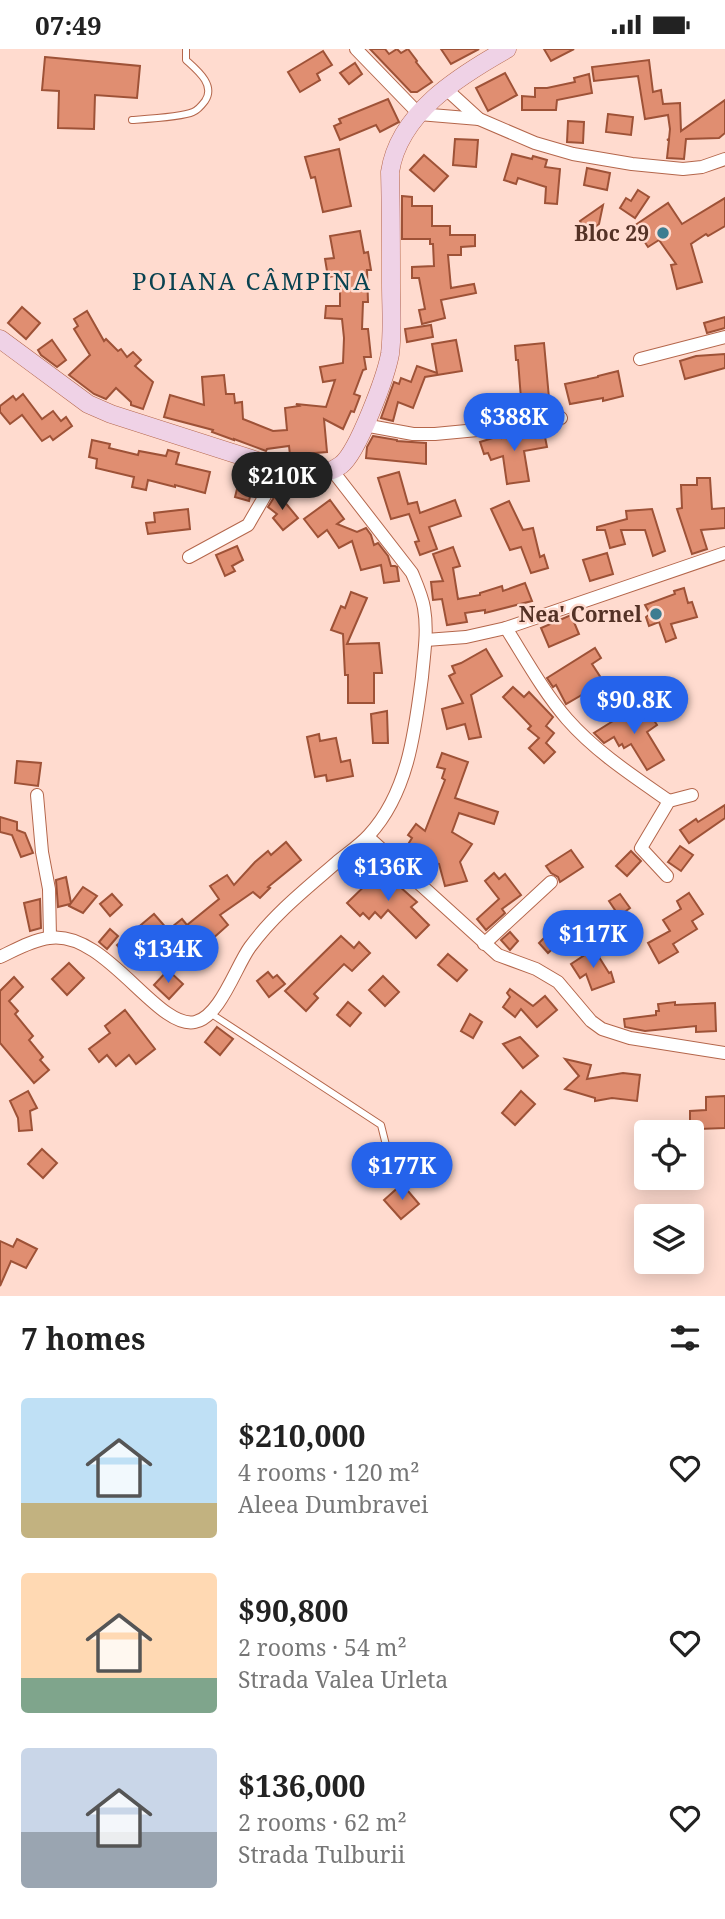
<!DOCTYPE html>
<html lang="en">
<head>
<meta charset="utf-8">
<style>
	body { margin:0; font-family:"Noto Serif",serif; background:#f6f6f6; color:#222; height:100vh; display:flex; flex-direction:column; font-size:26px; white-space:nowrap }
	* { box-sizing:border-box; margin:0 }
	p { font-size:23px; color:#767676 }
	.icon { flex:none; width:38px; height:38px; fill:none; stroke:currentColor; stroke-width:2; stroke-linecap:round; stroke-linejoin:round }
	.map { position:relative; height:1247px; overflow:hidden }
	.panel { display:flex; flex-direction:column; background:#fff; flex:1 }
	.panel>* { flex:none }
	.fabs { position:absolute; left:634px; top:1071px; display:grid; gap:14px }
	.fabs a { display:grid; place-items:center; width:70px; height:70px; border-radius:7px; background:#fff; box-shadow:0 4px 18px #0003; font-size:35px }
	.price { position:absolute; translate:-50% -60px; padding:0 16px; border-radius:24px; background:#2563eb; color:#fff; font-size:23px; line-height:46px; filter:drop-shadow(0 2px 4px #0008) }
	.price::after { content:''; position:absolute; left:50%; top:42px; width:21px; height:16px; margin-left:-10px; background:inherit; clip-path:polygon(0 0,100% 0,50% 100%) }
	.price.selected { background:#222; color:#fff }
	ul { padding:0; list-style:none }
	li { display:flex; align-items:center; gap:21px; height:175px; padding:0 21px }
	li span { display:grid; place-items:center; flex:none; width:196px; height:140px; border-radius:7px; color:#555 }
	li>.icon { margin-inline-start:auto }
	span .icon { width:84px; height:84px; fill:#fffc; stroke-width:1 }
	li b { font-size:30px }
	h2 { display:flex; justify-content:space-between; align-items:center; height:84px; padding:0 21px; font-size:30px }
	.status { display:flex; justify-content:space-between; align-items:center; height:49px; padding:0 35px; background:#fff; direction:ltr }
	.status svg { height:19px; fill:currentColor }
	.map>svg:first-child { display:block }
	.building { fill:#e08e71; stroke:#9e5237; stroke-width:2 }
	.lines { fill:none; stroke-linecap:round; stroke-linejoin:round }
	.service-casing { stroke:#b4664b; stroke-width:8 }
	.minor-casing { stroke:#b4664b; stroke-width:14 }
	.secondary-casing { stroke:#b4664b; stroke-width:19 }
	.service { stroke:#fff; stroke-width:6 }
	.minor { stroke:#fff; stroke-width:12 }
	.secondary { stroke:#efd2e6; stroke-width:18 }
	.poi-dot { fill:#3d7d91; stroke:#ffdbcf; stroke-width:2.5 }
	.labels { text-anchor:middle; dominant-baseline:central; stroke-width:5; stroke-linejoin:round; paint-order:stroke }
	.poi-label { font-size:21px; font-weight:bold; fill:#543226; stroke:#ffdbcf; text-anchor:end }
	.quarter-label { font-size:24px; letter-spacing:2px; fill:#0a4351; stroke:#ffdbcf }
</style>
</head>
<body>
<div class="status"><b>07:49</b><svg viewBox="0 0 49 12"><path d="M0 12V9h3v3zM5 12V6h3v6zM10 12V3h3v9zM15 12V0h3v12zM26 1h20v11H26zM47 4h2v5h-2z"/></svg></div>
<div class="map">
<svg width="725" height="1247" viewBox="0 0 725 1247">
	<rect width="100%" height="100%" fill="#ffdbcf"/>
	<g class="building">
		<path d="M370,0H385L389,5L397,0L401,4L408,0L417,12L416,13L432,33L417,43H411Z"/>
		<path d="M441,0H479L451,15Z"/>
		<path d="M544,0H574L551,12Z"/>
		<path d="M323,2L332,16L317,25L320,31L300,43L288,23Z"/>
		<path d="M45,8L140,17L137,49L95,46L94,80L58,79L59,42L42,41Z"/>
		<path d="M649,11L653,43L661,41L663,55L680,54L681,82L725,51V84L719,89L686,90L684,110L667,109L669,91H667L669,90L670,80L668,66L645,70L638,27L594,32L592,18Z"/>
		<path d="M355,14L362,25L349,35L340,24Z"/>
		<path d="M505,24L517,46L488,62L476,39Z"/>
		<path d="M589,25L592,44L557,51L556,61H522V47L535,48V39H547L575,33L574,29Z"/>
		<path d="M388,50L399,73L397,74L380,83L376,76L340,91L334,77L341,74L339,70Z"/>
		<path d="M608,65L633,68L631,86L606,83Z"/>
		<path d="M568,72L584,73L583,94L567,93Z"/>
		<path d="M455,90L478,91L476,118L453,116Z"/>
		<path d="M339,100L351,157L323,163L315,128L311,129L305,108Z"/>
		<path d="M512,105L532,110L533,107L547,111L545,118L560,120L557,155L545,154L546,138L518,129L516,135L504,131Z"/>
		<path d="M424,106L448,127L434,142L410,121Z"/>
		<path d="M587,119L610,124L607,141L584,136Z"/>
		<path d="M638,141L649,148L635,169L620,159L626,149L631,152Z"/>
		<path d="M402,147L412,148V157H432V177H450V186H475V197L461,198V206H448L451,239L474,235L476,244L441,251L445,269L422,275L419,261L425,260L419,229H412V218L434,217L433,195H430V190H402Z"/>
		<path d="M725,149V177L708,187L706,185L691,195L702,233L677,240L671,216L676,215L659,191L648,198L634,177L668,154L682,175Z"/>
		<path d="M603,156L599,175L587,184L580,172Z"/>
		<path d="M360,182L364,204L368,203L371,221H367L368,253H363L362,280H368L371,308H364L366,320L363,321L354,345L360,347L354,363L351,362L343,380L324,370L327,403L290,406L289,397L267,400L266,402L234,390V391L212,383L213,381L164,368L170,346L204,356L202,328L224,326L226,345H234L235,354L242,353L243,370L273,382L287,381L285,359L299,357L296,355L326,358L335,331L323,333L320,318L343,314L344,289L342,270L325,269L326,257H340V226L328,228L325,210L334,209L330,187Z"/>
		<path d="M22,258L40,274L26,290L8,274Z"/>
		<path d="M87,262L104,292L106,290L118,302L121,300L127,308L133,303L141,311L135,317L153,333L143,360L131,356V353L116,339L106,350L94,345L69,326L90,306L74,280L78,277L74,270Z"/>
		<path d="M725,268V279L707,284L704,274Z"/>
		<path d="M431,276L433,288L407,293L405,280Z"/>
		<path d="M52,291L66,311L57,318L41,306L38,301Z"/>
		<path d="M456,291L462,322L425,328L413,359L398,353L393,372L381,369L394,333L399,335L401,329L411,333L417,317L437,324L432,295Z"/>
		<path d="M544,294L550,360L522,363L518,311H516L515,297Z"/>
		<path d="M725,305V319L685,330L680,312L696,307Z"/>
		<path d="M618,322L623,347L603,352V349L570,355L565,335L598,328V327Z"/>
		<path d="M23,345L42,370L53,362L61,372L66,368L72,377L53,391L50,387L42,392L22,366L10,375L0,363V357L13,347L16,351Z"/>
		<path d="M544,383L547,398L524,402L529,432L507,435L503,407L491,411L488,404L484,405L480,393L496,388L502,387V389Z"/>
		<path d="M373,387L397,391V392L426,394V415L366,409L367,398Z"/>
		<path d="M92,391L110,395L109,399L138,406L139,402L166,407L168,401L179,404L176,415L210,423L205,444L175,436V438L148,431L146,441L132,438L134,428L96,419L97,410L89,408Z"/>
		<path d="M399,423L408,455L417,453L420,464L455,451L461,467L429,478L437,500L420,506L415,493L419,492L409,465L391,470L378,429Z"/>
		<path d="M697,429H710L712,460L725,459V479L701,481L707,500L692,505L677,460L682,459L681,436H697Z"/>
		<path d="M239,432L253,435L249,452L235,448Z"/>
		<path d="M278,442L285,448L283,451L298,469L283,481L273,469L277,465L268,458Z"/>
		<path d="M330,451L344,470L337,475L357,483L366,479L371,486L374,496L378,494L388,507L391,517H395L397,518L399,532L384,534L381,516L361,521L352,492L339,499L327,481L318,488L304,470Z"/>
		<path d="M509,452L523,481L533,479L540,508L544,506L548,519L531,524L521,498L510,501L491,460Z"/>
		<path d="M188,460L190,480L148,485L146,474L155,473L154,464Z"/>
		<path d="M652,460L665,502L653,507L645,481H621L625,495L610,499L605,481H597V478L627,470L626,462Z"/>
		<path d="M237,497L243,511L232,517L235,522L225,527L216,506Z"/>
		<path d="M453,498L460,517L453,519L458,550L480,546V544L502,537L503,542L525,534L532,552L485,564V561L465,564L467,573L447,576L442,550L433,551L431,533L443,532L433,505Z"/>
		<path d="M607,504L613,525L590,532L583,511Z"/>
		<path d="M684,539L688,554L692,553L697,568L671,575L676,589L666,593L659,573L649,577L646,568L650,565L645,556L675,545L674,542Z"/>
		<path d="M351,543L367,549L347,595L379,594L382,624H374V654H348V626H345L343,585L331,581L341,557L345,559Z"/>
		<path d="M571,566L579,585L549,598L541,579Z"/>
		<path d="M595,599L601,609L592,615L603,632L592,638V640L566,655L556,636L553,638L547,629Z"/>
		<path d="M486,600L502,627L471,646L481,688L469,690L465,675L447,680L442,660L463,654L449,627L455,624L452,617L461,614Z"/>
		<path d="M513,638L524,648L529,643L553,668L546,677L554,684L546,694L555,703L544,714L529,699L539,689L528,680L531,677L503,648Z"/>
		<path d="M644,656L657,676L647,683L664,711L647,721L631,695L624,699L622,695L619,697L614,688L604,694L594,684L621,667L623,670Z"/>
		<path d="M387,662L388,694H373L371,665Z"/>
		<path d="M319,685L320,692L336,689L341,713L350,711L353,727L327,732L326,726L315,728L307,688Z"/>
		<path d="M442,704L468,713L455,749L498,763L494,775L459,764L452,783L472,795L460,813L467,832L445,837L439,815L431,814L407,797L412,789L408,786L416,775L425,782L445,731L442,729L445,720L437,718Z"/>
		<path d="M17,712L41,714L38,737L15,734Z"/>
		<path d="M725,756V769L689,794L680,781L696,770L698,773Z"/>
		<path d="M0,768L17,773V781L25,784L33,804L21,808L12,786L0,783Z"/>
		<path d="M286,793L301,811L268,838L270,839L260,849L253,843L220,866L228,876L210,892L215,899L203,909L188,891L159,914L145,895L128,909L117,896L154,865L168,881L182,870L187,876L219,850L210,837L227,826L234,836L255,813L268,802L271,806Z"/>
		<path d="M680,797L693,806L681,822L668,813Z"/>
		<path d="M571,801L583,818L560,833L558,828L551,824L546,817Z"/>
		<path d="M631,802L641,812L627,827L616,817Z"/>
		<path d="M381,821L417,853L411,858L429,876L416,889L388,861L381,869L375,863L369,870L363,864L360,867L347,854Z"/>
		<path d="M494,824L499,830L505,825L521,846L502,860L505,864L486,881L477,870L499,850L485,832Z"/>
		<path d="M66,828L71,854L83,838L97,847L83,864L69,857L70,855L58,858L56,831Z"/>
		<path d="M689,844L703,865L692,872L697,880L673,895L678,903L659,914L648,894L670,882L663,871L681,860L677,852Z"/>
		<path d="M112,845L122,856L110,867L100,855Z"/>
		<path d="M620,845L630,859L619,867L609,852Z"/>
		<path d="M40,850L41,879L30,882L24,854Z"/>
		<path d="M110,880L118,887L107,900L99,893Z"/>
		<path d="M510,883L518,892L510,901L501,891Z"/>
		<path d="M550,883L560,893L548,904L539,894Z"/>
		<path d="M341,887L354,899L359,893L370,904L352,922L344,915L314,945L318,949L306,962L285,942Z"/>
		<path d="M594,900L609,924L611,923L614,933L592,941L586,925L580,929L571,915Z"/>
		<path d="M448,905L467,921L457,932L438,916Z"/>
		<path d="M69,914L84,929L67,946L52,930Z"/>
		<path d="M168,921L183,935L169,950L154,936Z"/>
		<path d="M268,923L273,929L277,926L285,935L269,948L257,932Z"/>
		<path d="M383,927L399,943L385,957L369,941Z"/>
		<path d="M14,928L23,938L9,952L18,962L15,965L33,987L29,991L43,1008L40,1011L49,1021L34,1034L0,994V942Z"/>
		<path d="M510,940L533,957L545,947L557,961L537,978L521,960L515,968L503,958L510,948L507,944Z"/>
		<path d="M348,953L361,964L350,977L337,966Z"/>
		<path d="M675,953V956L715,954L716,982L696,983V977L645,982L625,978L624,970L656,966V962H659L658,955Z"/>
		<path d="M125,961L155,1000L136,1015L129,1006L116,1017L107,1006L99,1013L89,1000L110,984L105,977Z"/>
		<path d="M470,965L482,973L473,989L461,982Z"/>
		<path d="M217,978L233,990L220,1006L205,993Z"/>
		<path d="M520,988L538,1007L523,1019L503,995Z"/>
		<path d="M565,1010L591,1016L587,1030L623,1024L640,1026L637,1052L612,1049L595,1052V1049L565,1040L579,1027Z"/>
		<path d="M28,1042L37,1059L30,1062L32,1081L19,1082L18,1069L10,1052Z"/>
		<path d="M521,1042L535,1055L515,1076L502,1064Z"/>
		<path d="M725,1047V1079L699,1080V1076H690V1062L706,1061V1048Z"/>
		<path d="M42,1100L57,1114L43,1129L28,1115Z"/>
		<path d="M402,1135L419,1155L401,1170L384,1151Z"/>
		<path d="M17,1190L37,1200L26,1219L11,1212L0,1237V1192L13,1198Z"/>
	</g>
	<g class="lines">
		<defs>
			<g id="service">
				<path d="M132,71C146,70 182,68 193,63C198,61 202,56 205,52C216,36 197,21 186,11V0"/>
				<path d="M210,964L381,1076L391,1116"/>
			</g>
			<g id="minor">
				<path d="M356,0L419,65L479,70"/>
				<path d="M445,39L479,70L535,94L573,105L632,115L683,120L702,118L725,110"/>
				<path d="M640,310L725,288"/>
				<path d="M364,376L413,385H435L519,377L561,369"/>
				<path d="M189,508L248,476L281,419"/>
				<path d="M506,579C525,609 543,642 567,670C596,703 633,727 669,752"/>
				<path d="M426,591L466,588L506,579L725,504"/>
				<path d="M37,746L42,803L49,840L50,888"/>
				<path d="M368,788L498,906L536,920L558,933L591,972L602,980L630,989L725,1004"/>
				<path d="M667,827L641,799L669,752L692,746"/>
				<path d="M484,895L551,833"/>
				<path d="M0,908C15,901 32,891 49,889C105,880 157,981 195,973C220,968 236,917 250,898C274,865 307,839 337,813C348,804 360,796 369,786C408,744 415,682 422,628C424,605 428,582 424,559C422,547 417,536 412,524L332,421"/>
			</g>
			<path id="secondary" d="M0,290L88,355L111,365L295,424C310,426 328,426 341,416C358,403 386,327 390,305C393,282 391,258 391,235C391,198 391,160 390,123C399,64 459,27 507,0"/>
		</defs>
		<use href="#service" class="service-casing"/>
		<use href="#minor" class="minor-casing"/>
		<use href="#secondary" class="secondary-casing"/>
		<use href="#service" class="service"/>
		<use href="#minor" class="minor"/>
		<use href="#secondary" class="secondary"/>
	</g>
	<g class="poi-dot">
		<circle cx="663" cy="184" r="7"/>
		<circle cx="656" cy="565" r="7"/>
	</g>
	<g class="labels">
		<g class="poi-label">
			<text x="649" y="184">Bloc 29</text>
			<text x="642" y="565">Nea' Cornel</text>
		</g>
		<g class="quarter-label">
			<text x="252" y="231">POIANA CÂMPINA</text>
		</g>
	</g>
</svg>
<div class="fabs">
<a><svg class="icon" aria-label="locate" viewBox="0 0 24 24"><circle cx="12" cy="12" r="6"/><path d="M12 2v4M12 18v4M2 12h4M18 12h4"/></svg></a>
<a><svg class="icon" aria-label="layers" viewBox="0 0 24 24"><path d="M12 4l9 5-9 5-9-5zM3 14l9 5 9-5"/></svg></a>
</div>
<b class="price" style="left:514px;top:404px">$388K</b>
<b class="price selected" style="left:282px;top:463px">$210K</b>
<b class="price" style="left:634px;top:687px">$90.8K</b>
<b class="price" style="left:388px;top:854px">$136K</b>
<b class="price" style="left:593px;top:921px">$117K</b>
<b class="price" style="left:168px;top:936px">$134K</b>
<b class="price" style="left:402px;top:1153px">$177K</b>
</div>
<section class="panel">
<h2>7 homes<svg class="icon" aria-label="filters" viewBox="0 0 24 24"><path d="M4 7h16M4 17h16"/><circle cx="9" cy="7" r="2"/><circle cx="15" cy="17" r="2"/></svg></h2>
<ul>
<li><span style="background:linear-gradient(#bfe0f5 75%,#c2b280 0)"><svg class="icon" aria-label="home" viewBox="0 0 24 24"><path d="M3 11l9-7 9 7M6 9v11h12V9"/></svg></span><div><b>$210,000</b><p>4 rooms · 120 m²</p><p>Aleea Dumbravei</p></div><svg class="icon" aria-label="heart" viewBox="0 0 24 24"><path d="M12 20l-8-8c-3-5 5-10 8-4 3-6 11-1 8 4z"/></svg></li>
<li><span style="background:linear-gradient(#ffd9b3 75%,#7fa58c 0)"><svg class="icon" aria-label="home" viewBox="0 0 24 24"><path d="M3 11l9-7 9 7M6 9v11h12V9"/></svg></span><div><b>$90,800</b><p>2 rooms · 54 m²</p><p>Strada Valea Urleta</p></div><svg class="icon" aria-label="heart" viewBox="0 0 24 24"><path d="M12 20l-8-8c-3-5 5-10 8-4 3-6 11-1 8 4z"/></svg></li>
<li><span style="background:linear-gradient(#c9d6e8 60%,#9aa5b1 0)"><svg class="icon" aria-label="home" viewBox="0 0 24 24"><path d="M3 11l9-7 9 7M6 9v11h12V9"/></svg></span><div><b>$136,000</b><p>2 rooms · 62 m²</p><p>Strada Tulburii</p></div><svg class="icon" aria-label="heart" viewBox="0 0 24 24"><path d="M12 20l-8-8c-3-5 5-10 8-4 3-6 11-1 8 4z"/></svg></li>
</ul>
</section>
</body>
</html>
